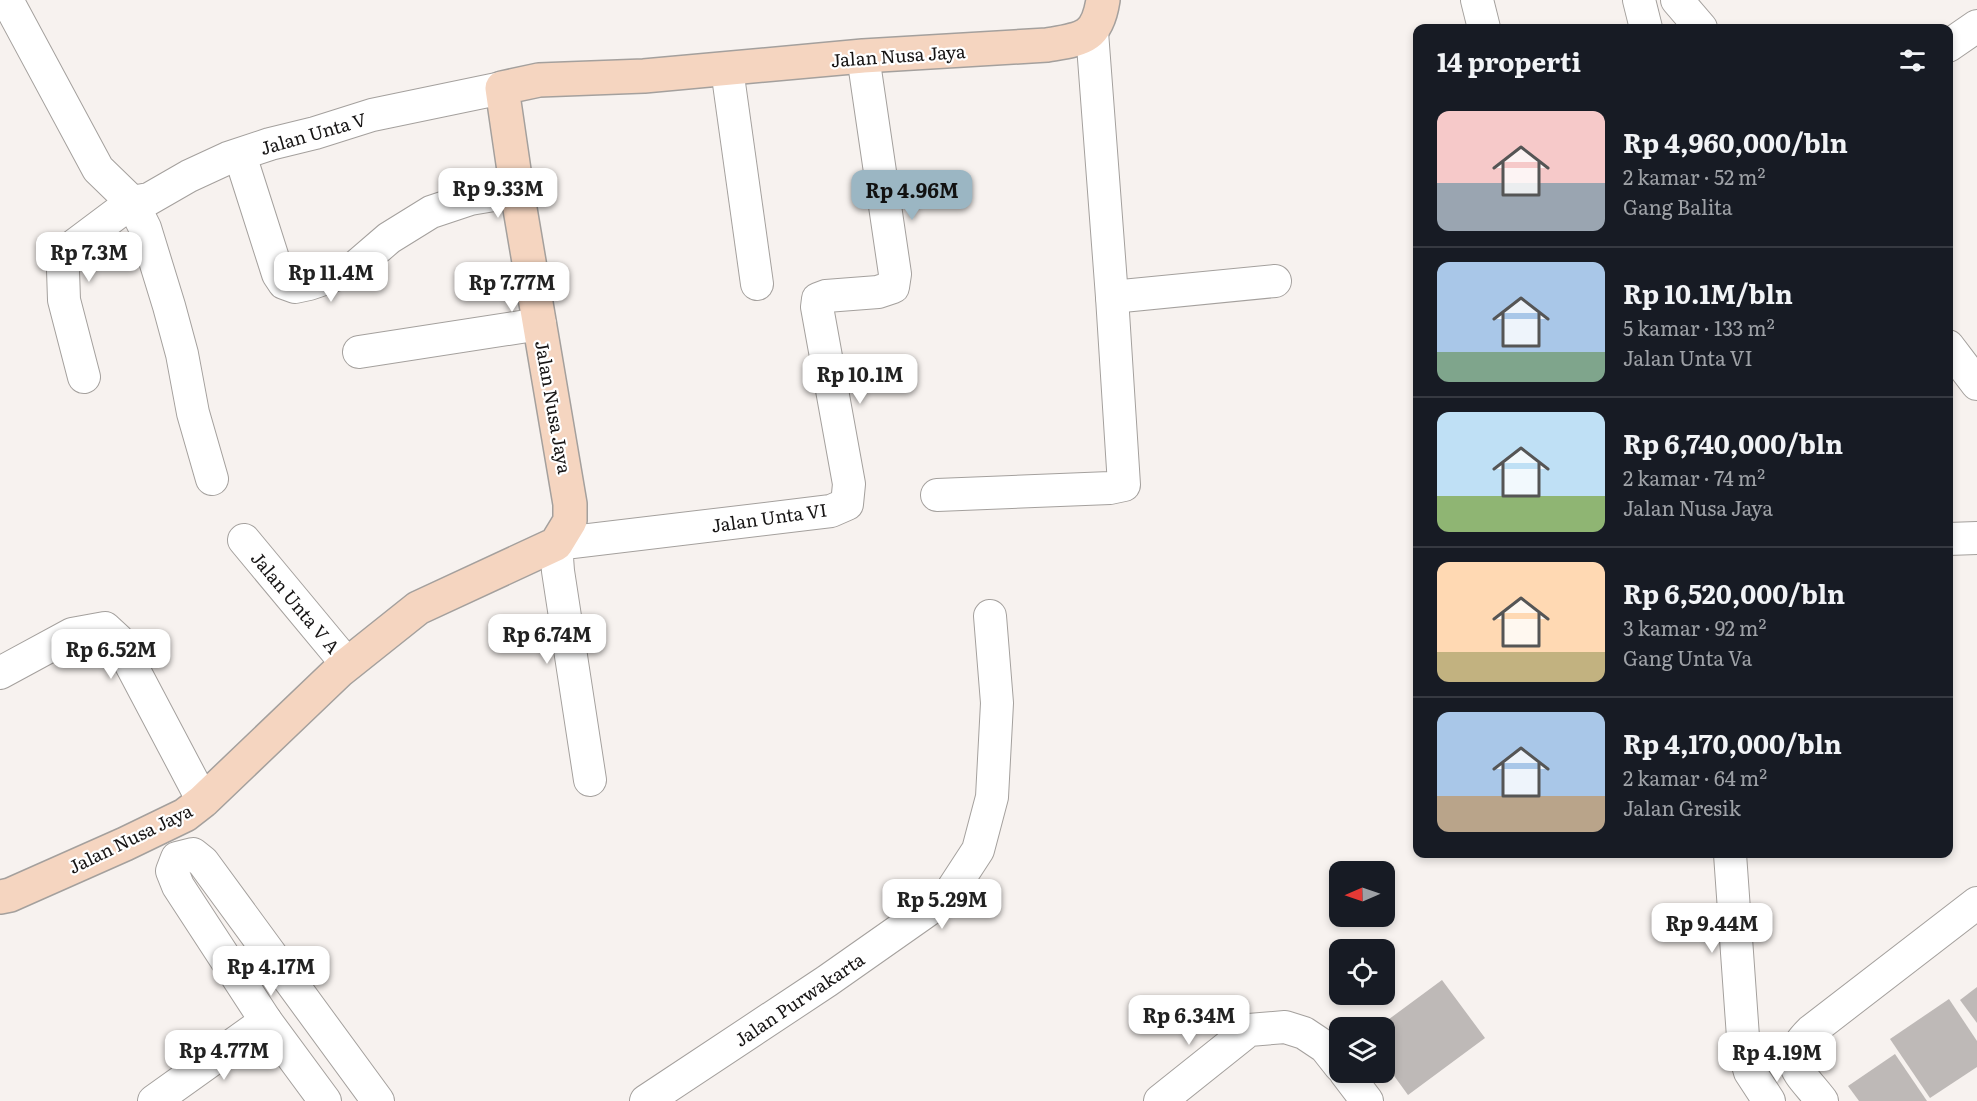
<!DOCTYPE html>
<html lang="id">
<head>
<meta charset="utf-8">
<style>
	body { margin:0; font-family:Literata,serif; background:#242831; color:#f1f3f6; height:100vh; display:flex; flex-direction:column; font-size:22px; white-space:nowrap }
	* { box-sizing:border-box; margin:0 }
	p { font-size:20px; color:#9ea1a6 }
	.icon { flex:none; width:33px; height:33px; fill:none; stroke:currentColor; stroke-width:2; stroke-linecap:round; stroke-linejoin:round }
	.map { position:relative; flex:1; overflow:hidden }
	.side { position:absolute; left:1413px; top:24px; width:540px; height:834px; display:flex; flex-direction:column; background:#171b24; border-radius:12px; box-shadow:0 3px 9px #0003 }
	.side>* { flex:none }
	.needle { width:39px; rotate:268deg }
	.controls { position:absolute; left:1329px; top:861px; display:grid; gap:12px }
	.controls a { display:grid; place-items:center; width:66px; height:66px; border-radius:12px; background:#171b24; box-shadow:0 3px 9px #0003; font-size:30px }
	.price { position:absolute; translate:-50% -51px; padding:0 14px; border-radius:12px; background:#fff; color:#222; font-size:20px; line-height:39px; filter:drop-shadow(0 2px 3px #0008) }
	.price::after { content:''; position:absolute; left:50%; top:36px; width:18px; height:14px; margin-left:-9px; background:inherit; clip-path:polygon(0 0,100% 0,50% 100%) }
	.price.on { background:#9bb6c3; color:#111 }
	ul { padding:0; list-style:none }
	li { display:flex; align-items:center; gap:18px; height:150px; padding:0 24px }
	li+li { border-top:2px solid #363941 }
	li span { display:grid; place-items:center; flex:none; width:168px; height:120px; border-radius:12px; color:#555 }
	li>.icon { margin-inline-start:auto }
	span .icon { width:72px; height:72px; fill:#fffc; stroke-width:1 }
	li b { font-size:26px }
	h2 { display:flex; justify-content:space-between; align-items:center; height:72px; padding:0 24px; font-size:26px }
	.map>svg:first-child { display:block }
	.building { fill:#beb9b7 }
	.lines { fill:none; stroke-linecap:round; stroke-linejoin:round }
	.street-casing { stroke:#a4a09d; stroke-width:34 }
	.secondary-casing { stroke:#a4a09d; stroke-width:36 }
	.street { stroke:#fff; stroke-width:32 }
	.secondary { stroke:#f5d5c0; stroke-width:33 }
	.labels { text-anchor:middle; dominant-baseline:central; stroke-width:4.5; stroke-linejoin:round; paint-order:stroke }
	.street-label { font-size:18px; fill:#171515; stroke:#fff }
</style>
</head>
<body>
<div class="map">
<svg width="1977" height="1101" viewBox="0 0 1977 1101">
	<rect width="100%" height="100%" fill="#f7f2ef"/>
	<g class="building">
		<path d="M1442,980L1485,1038L1408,1095L1384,1062V1028H1377Z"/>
		<path d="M1977,987V1023L1960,1000Z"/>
		<path d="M1949,999L1977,1041V1067L1930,1098L1890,1039Z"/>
		<path d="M1895,1054L1927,1101H1859L1848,1086Z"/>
	</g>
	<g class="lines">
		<defs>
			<g id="street">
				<path d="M7,0L98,169L132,202L145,228L169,306L182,354L193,413L212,479"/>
				<path d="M1477,0L1484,28"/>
				<path d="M1639,0L1646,28"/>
				<path d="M1677,0L1701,28"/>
				<path d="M1948,46L1977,26"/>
				<path d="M727,69L757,284"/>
				<path d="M240,155L278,274L284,283L295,287L309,284L353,269L389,238L431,212L470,199L517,191"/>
				<path d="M1112,297L1275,281"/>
				<path d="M1948,346L1977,384"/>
				<path d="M359,352L540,324"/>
				<path d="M84,377L64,300L63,270L66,259L72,247L132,202L149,199L189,176L228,158L270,144L315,133L372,115L502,88"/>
				<path d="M937,495L1110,488L1124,485L1112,297L1092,32"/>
				<path d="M1948,539L1977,538"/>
				<path d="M244,540L347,664"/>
				<path d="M0,673L72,634L105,628L118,640L203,801"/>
				<path d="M590,780L558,571L556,544L831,511L847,504L849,484L817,307L818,299L826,296L878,292L893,287L895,274L863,56"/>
				<path d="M1730,854L1744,1051L1750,1072L1769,1101"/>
				<path d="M1345,1072L1367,1101"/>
				<path d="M154,1101L266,1021"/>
				<path d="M325,1101L266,1021L178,886L172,871L177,858L193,854L203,862L378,1101"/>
				<path d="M646,1101L827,981L948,896L978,850L992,797L997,703L990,616"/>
				<path d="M1160,1101L1249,1030L1285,1027L1304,1033L1325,1047L1340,1066"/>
				<path d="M1822,1101C1800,1072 1779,1062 1811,1031L1977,903"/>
			</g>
			<path id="secondary" d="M0,897L10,895L125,844L185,815L203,801L339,671L418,608L556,544L570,521V504L517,191L502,88L539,80L644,76L863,56L1047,45C1082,39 1097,39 1103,0"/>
		</defs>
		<use href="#street" class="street-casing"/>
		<use href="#secondary" class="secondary-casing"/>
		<use href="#street" class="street"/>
		<use href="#secondary" class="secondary"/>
	</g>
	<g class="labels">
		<g class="street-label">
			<text transform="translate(898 55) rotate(-4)">Jalan Nusa Jaya</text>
			<text transform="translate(313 133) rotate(-16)">Jalan Unta V</text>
			<text transform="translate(554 407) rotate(80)">Jalan Nusa Jaya</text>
			<text transform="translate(769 517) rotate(-8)">Jalan Unta VI</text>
			<text transform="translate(296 602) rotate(50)">Jalan Unta V A</text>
			<text transform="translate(130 838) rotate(-26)">Jalan Nusa Jaya</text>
			<text transform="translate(799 999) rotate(-34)">Jalan Purwakarta</text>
		</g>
	</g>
</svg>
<div class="controls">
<a><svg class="needle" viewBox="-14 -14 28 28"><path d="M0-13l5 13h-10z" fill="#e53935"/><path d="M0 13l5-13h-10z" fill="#9ea1a6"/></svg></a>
<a><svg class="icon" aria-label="locate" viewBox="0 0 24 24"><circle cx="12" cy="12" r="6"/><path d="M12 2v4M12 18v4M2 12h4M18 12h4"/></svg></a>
<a><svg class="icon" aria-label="layers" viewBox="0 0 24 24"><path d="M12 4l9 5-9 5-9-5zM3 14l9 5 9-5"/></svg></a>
</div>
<b class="price" style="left:498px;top:219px">Rp 9.33M</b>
<b class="price on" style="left:912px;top:221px">Rp 4.96M</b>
<b class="price" style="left:89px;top:283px">Rp 7.3M</b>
<b class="price" style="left:331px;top:303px">Rp 11.4M</b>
<b class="price" style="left:512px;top:313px">Rp 7.77M</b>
<b class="price" style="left:860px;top:405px">Rp 10.1M</b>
<b class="price" style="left:547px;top:665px">Rp 6.74M</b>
<b class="price" style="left:111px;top:680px">Rp 6.52M</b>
<b class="price" style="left:942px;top:930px">Rp 5.29M</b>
<b class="price" style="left:1712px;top:954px">Rp 9.44M</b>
<b class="price" style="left:271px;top:997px">Rp 4.17M</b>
<b class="price" style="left:1189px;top:1046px">Rp 6.34M</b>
<b class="price" style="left:224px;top:1081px">Rp 4.77M</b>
<b class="price" style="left:1777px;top:1083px">Rp 4.19M</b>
<section class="side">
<h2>14 properti<svg class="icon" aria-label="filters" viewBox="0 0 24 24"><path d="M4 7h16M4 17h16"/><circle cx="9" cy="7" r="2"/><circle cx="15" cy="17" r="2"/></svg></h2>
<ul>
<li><span style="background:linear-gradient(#f6c9c9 60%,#9aa5b1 0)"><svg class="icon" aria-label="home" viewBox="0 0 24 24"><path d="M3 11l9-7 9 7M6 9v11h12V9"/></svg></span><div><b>Rp 4,960,000/bln</b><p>2 kamar · 52 m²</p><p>Gang Balita</p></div></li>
<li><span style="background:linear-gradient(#a9c7e8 75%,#7fa58c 0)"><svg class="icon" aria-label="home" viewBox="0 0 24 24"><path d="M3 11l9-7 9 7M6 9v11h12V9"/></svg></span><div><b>Rp 10.1M/bln</b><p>5 kamar · 133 m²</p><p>Jalan Unta VI</p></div></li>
<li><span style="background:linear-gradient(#bfe0f5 70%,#8fb573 0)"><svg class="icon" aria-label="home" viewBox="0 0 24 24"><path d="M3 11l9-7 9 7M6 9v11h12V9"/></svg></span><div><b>Rp 6,740,000/bln</b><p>2 kamar · 74 m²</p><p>Jalan Nusa Jaya</p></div></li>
<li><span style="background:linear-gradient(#ffd9b3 75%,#c2b280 0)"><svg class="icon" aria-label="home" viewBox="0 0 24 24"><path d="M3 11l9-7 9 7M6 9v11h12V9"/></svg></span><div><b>Rp 6,520,000/bln</b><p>3 kamar · 92 m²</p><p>Gang Unta Va</p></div></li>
<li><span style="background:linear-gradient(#a9c7e8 70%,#b9a48a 0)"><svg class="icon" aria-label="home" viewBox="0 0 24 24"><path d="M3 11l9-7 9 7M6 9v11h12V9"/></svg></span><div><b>Rp 4,170,000/bln</b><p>2 kamar · 64 m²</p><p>Jalan Gresik</p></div></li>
</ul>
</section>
</div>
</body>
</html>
